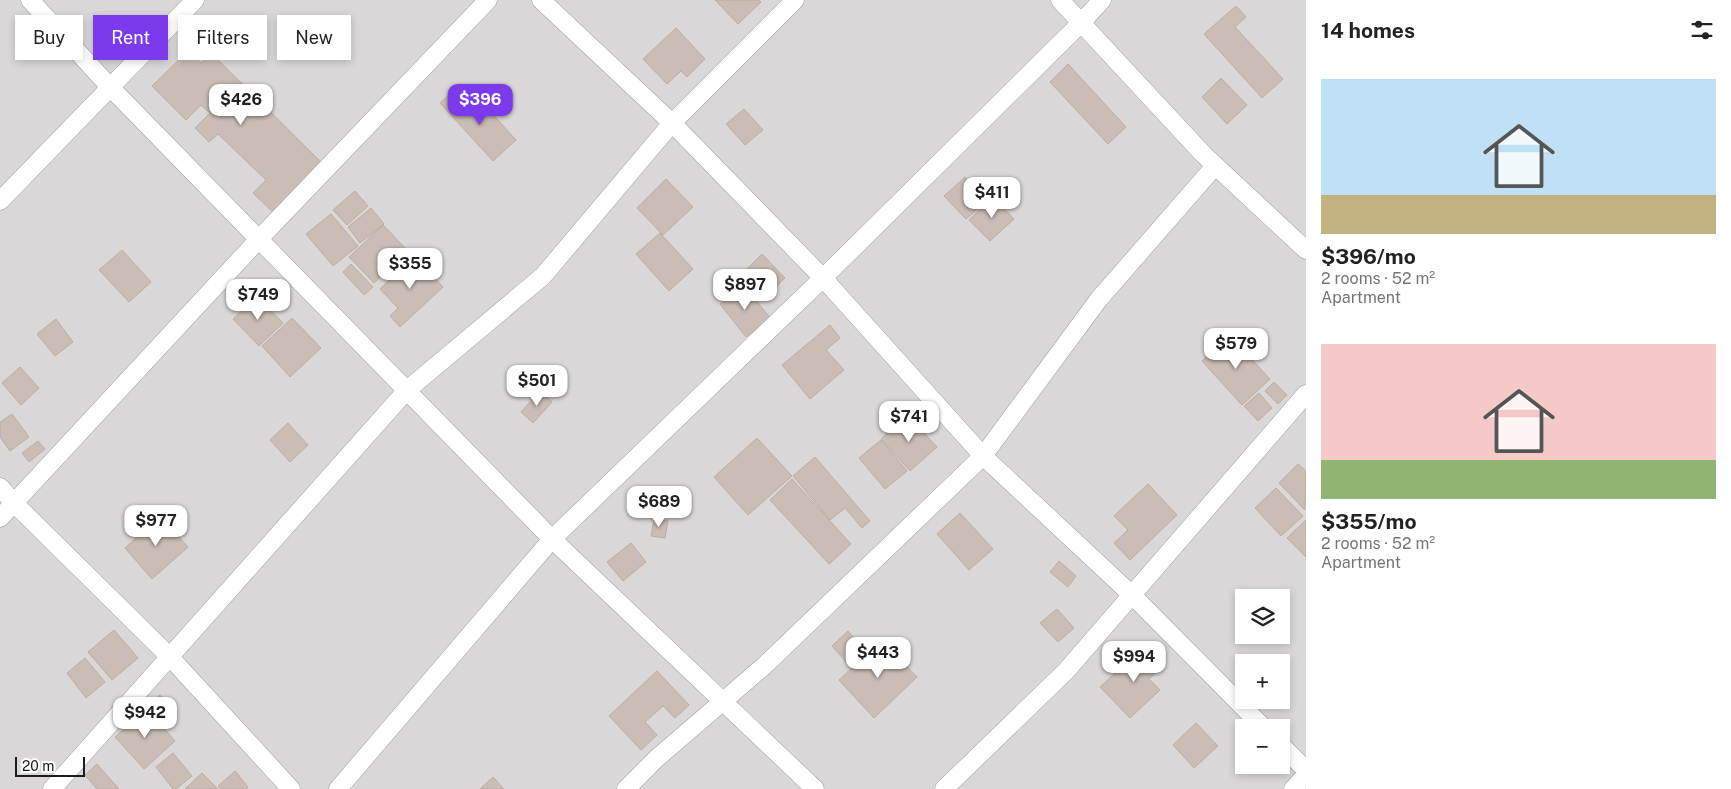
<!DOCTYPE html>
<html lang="en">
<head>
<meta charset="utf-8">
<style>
	body { margin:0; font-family:"Public Sans",sans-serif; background:#f6f6f6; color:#222; height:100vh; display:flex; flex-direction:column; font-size:19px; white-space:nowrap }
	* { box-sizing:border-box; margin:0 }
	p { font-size:16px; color:#767676 }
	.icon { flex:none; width:28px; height:28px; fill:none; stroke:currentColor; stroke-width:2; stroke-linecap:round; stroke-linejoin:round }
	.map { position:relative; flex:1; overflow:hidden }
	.panel { display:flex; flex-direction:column; background:#fff; width:425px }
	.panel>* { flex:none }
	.guide { position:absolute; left:15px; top:15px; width:475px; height:45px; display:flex; gap:10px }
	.buttons { position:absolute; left:1235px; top:589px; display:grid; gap:10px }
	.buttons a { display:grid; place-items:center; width:55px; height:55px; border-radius:0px; background:#fff; box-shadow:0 2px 8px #0003; font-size:25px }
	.scale { position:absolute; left:15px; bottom:12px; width:70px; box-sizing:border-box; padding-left:5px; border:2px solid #1b1b1b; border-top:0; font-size:14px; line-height:18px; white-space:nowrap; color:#1b1b1b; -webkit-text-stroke:4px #fff; paint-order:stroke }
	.price { position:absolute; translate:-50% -42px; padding:0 11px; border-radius:10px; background:#fff; color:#222; font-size:16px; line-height:32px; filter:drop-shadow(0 1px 2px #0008) }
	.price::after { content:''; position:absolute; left:50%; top:30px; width:15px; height:11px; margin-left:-8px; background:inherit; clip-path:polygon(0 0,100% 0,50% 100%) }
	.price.selected { background:#7c3aed; color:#fff }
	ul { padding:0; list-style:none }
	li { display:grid; align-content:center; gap:10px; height:265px; padding:0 15px }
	li span { display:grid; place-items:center; height:155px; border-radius:0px; color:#555 }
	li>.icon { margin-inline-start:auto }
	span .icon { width:90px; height:90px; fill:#fffc; stroke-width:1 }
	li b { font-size:21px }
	h2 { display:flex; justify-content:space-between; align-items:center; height:60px; padding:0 15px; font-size:21px }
	.chip { padding:0 18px; border-radius:0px; background:#fff; box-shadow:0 2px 8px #0003; font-size:18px; line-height:45px }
	.chip.selected { background:#7c3aed; color:#fff }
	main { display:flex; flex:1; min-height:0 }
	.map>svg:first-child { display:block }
	.residential { fill:#d9d7d7; fill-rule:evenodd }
	.building { fill:#c9bdb5; stroke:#bfada1 }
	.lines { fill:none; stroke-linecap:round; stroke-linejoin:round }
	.minor-casing { stroke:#a2a2a2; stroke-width:19 }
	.minor { stroke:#fff; stroke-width:18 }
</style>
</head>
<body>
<main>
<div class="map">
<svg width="1306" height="789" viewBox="0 0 1306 789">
	<rect width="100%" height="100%" fill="#ede8df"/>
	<path class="residential" d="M0,0H1306V789H0ZM1244,598H1281V635H1244ZM1244,662H1281V700H1244ZM1244,728H1281V765H1244Z"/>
	<g class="building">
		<path d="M715,0H759L761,2L738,24Z"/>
		<path d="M1236,6L1246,17L1235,27L1283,79L1262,98L1204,34Z"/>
		<path d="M676,28L705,59L687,77L681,71L667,84L643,59Z"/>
		<path d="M188,51L201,63L211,53L324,165L275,214L253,193L266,180L218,134L209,142L195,128L210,113L201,105L186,120L152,86Z"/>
		<path d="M1068,64L1126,127L1108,144L1050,82Z"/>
		<path d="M1221,78L1247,105L1227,124L1202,97Z"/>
		<path d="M451,93L467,110L479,99L516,140L493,161L440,103Z"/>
		<path d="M744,109L763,130L745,145L726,124Z"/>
		<path d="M965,177L987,201L966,219L944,196Z"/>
		<path d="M666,179L693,207L663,235L637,208Z"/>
		<path d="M355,191L368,206L347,225L333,210Z"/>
		<path d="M993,197L1014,219L990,241L969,220Z"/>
		<path d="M371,208L384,224L360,243L348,227Z"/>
		<path d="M331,214L358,246L333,266L306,234Z"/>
		<path d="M383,225L408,251L374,283L349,257Z"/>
		<path d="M660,233L693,269L669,291L636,254Z"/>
		<path d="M122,250L151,282L129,302L99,270Z"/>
		<path d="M762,254L785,278L764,298L741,275Z"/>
		<path d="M414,256L443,287L400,327L390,316L398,308L380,289Z"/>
		<path d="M351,264L373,287L364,295L343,272Z"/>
		<path d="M744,285L770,318L746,337L720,304Z"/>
		<path d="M257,296L283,323L259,346L233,319Z"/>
		<path d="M292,318L321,348L290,377L262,346Z"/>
		<path d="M56,319L73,342L55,356L37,334Z"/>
		<path d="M830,325L840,338L826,350L844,370L810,399L782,365Z"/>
		<path d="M1229,335L1270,379L1242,405L1202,361Z"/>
		<path d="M20,367L39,388L21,405L2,383Z"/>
		<path d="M1274,382L1287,395L1278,404L1265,391Z"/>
		<path d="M540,391L552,402L533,423L521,412Z"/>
		<path d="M1259,393L1272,408L1258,421L1244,406Z"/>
		<path d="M12,414L29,437L10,451L0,437V422Z"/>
		<path d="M907,415L937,447L910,471L881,439Z"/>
		<path d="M288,423L308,445L290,462L270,440Z"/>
		<path d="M757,438L792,476L748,515L714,477Z"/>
		<path d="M881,440L907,471L885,489L859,458Z"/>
		<path d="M38,441L45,449L29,462L22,453Z"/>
		<path d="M815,457L870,521L862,528L845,508L830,520L793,476Z"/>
		<path d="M1298,464L1306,471L1305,510L1279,483Z"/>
		<path d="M792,479L851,544L829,564L770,500Z"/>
		<path d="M1148,484L1177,515L1130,560L1114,543L1128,530L1114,516Z"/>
		<path d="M1276,488L1303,516L1281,536L1255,508Z"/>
		<path d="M960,513L993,549L969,570L937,534Z"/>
		<path d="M160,516L188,547L152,579L125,548Z"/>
		<path d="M654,519L668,521L665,538L651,536Z"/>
		<path d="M1306,520V557L1287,538Z"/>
		<path d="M631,543L646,562L623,581L607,562Z"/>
		<path d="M1059,561L1076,576L1068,587L1050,572Z"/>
		<path d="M1057,609L1074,628L1058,642L1040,623Z"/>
		<path d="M114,630L138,658L112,680L88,652Z"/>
		<path d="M848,631L865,650L849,665L832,646Z"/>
		<path d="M882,640L917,677L874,718L839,680Z"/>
		<path d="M1144,647L1162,667L1149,679L1160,690L1130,718L1100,687Z"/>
		<path d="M85,658L105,682L86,698L67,673Z"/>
		<path d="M657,671L689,705L675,718L663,706L645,722L657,735L641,750L609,716Z"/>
		<path d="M160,695L174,713L162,722L148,705Z"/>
		<path d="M147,709L175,741L144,769L115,737Z"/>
		<path d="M1196,723L1218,746L1194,768L1173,745Z"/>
		<path d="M173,753L192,776L176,789H173L156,767Z"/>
		<path d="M97,764L119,789H97L85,775Z"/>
		<path d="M235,771L248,787L246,789H221L218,786Z"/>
		<path d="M202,773L218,789H185Z"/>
		<path d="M493,777L504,789H480Z"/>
	</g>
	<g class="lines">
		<defs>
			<g id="minor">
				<path d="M30,0L110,87L552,539L815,789"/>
				<path d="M541,0L672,123L823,278L983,456L1132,595L1264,728"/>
				<path d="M1060,0L1204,155L1306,250"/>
				<path d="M0,201L195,0"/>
				<path d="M0,487L14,503L169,656L291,789"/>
				<path d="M0,518L259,239L488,0"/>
				<path d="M1281,745L1306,770"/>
				<path d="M52,789L407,390L543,276L672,123L795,0"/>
				<path d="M338,789L552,539L823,278L1081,23L1102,0"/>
				<path d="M626,789L657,758L764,666L983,456L1099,299L1215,166"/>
				<path d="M944,789L1066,671L1306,394"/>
				<path d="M1293,789L1306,775"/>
			</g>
		</defs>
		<use href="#minor" class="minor-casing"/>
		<use href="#minor" class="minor"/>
	</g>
</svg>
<div class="buttons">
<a><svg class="icon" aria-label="layers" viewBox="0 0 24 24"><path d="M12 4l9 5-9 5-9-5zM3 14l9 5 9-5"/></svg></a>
<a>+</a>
<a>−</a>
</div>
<div class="scale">20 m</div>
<b class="price" style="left:241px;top:126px">$426</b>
<b class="price selected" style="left:480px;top:126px">$396</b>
<b class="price" style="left:992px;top:219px">$411</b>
<b class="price" style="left:410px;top:290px">$355</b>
<b class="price" style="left:745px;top:311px">$897</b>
<b class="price" style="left:258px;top:321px">$749</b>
<b class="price" style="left:1236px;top:370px">$579</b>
<b class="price" style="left:537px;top:407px">$501</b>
<b class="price" style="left:909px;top:443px">$741</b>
<b class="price" style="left:659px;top:528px">$689</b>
<b class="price" style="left:156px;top:547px">$977</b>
<b class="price" style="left:878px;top:679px">$443</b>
<b class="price" style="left:1134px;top:683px">$994</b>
<b class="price" style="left:145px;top:739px">$942</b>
<div class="guide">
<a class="chip">Buy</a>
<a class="chip selected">Rent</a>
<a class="chip">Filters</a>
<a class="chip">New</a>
</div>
</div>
<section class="panel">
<h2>14 homes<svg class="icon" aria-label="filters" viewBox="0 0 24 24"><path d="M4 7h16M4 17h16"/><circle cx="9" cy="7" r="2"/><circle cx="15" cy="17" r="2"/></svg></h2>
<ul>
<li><span style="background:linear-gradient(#bfe0f5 75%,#c2b280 0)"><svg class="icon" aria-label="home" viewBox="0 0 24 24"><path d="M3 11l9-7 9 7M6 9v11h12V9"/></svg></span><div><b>$396/mo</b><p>2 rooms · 52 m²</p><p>Apartment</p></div></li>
<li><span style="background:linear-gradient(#f6c9c9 75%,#8fb573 0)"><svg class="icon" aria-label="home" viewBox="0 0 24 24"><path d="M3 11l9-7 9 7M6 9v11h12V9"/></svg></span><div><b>$355/mo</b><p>2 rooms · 52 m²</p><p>Apartment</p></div></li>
</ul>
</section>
</main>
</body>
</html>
